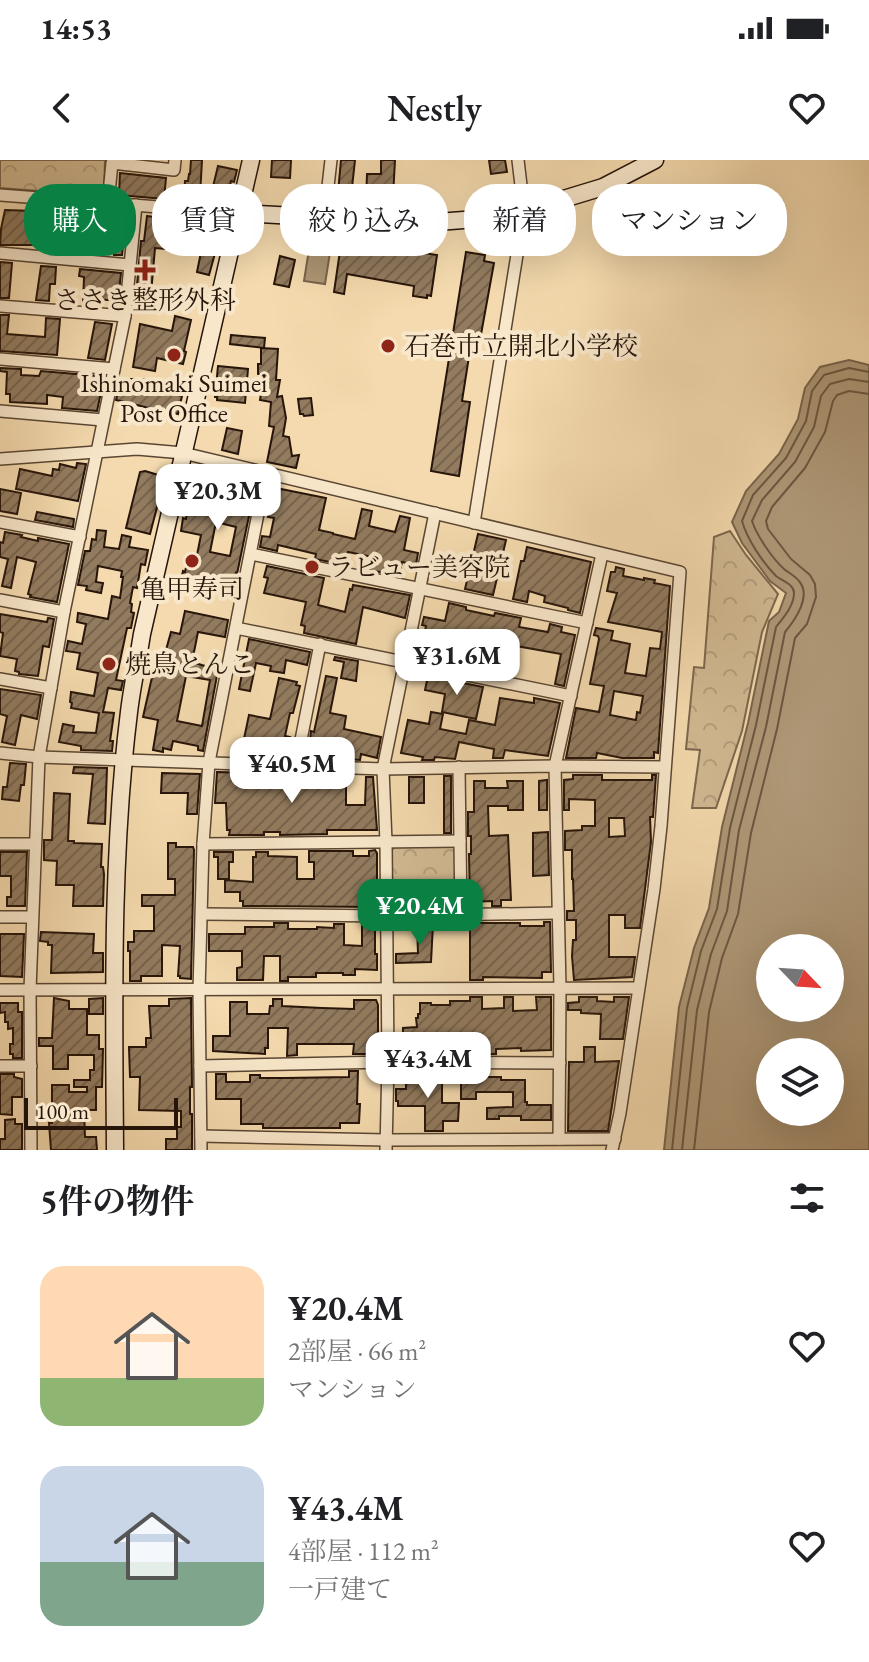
<!DOCTYPE html>
<html lang="ja">
<head>
<meta charset="utf-8">
<style>
	body { margin:0; font-family:"EB Garamond","Noto Serif JP",serif; background:#f2f2f2; color:#202124; height:100vh; display:flex; flex-direction:column; font-size:30px; white-space:nowrap }
	* { box-sizing:border-box; margin:0 }
	p { font-size:26px; color:#757577 }
	.icon { flex:none; width:44px; height:44px; fill:none; stroke:currentColor; stroke-width:2; stroke-linecap:round; stroke-linejoin:round }
	.map { position:relative; height:990px; overflow:hidden }
	.side { display:flex; flex-direction:column; background:#fff; flex:1 }
	.side>* { flex:none }
	.banner { position:absolute; left:24px; top:24px; width:822px; height:72px; display:flex; gap:16px }
	.needle { width:52px; rotate:115deg }
	.buttons { position:absolute; left:756px; top:774px; display:grid; gap:16px }
	.buttons a { display:grid; place-items:center; width:88px; height:88px; border-radius:50%; background:#fff; box-shadow:0 8px 32px #0002; font-size:40px }
	.scale { position:absolute; left:24px; bottom:20px; width:154px; box-sizing:border-box; padding-left:8px; border:4px solid #27150a; border-top:0; font-size:22px; line-height:28px; white-space:nowrap; color:#27150a; -webkit-text-stroke:6px #f8e7ca; paint-order:stroke }
	.price { position:absolute; translate:-50% -68px; padding:0 18px; border-radius:16px; background:#fff; color:#222; font-size:26px; line-height:52px; filter:drop-shadow(0 2px 4px #0008) }
	.price::after { content:''; position:absolute; left:50%; top:48px; width:24px; height:18px; margin-left:-12px; background:inherit; clip-path:polygon(0 0,100% 0,50% 100%) }
	.price.current { background:#0b8043; color:#fff }
	ul { padding:0; list-style:none }
	li { display:flex; align-items:center; gap:24px; height:200px; padding:0 40px }
	li span { display:grid; place-items:center; flex:none; width:224px; height:160px; border-radius:24px; color:#555 }
	li>.icon { margin-inline-start:auto }
	span .icon { width:96px; height:96px; fill:#fffc; stroke-width:1 }
	li b { font-size:34px }
	h2 { display:flex; justify-content:space-between; align-items:center; height:96px; padding:0 40px; font-size:34px }
	.chip { padding:0 28px; border-radius:32px; background:#fff; box-shadow:0 8px 32px #0002; font-size:28px; line-height:72px }
	.chip.current { background:#0b8043; color:#fff }
	.status { display:flex; justify-content:space-between; align-items:center; height:56px; padding:0 40px; background:#fff; direction:ltr }
	.status svg { height:22px; fill:currentColor }
	header { display:flex; justify-content:space-between; align-items:center; height:104px; padding:0 40px; background:#fff; font-size:36px; font-weight:600 }
	.map>svg:first-child { display:block }
	.forest { fill:url(#forest-crowns); stroke:#7c674e; stroke-width:2 }
	.water { fill:#ae9776; stroke:#78634b; stroke-width:2; fill-rule:evenodd }
	.lines { fill:none; stroke-linecap:round; stroke-linejoin:round }
	.shore { stroke:#6a5640; stroke-width:2 }
	.building { fill:url(#building-hatch); stroke:#27150a; stroke-width:2; fill-rule:evenodd }
	.street-casing { stroke:#5a4633; stroke-width:14 }
	.secondary-casing { stroke:#27150a; stroke-width:19 }
	.street { stroke:#f8e7ca; stroke-width:11 }
	.secondary { stroke:#f8e7ca; stroke-width:16 }
	.poi-dot { fill:#8f2418; stroke:#f8e7ca; stroke-width:3 }
	.labels { text-anchor:middle; dominant-baseline:central; stroke-width:8; stroke-linejoin:round; paint-order:stroke }
	.poi-label { font-size:26px; fill:#27150a; stroke:#f8e7ca }
</style>
</head>
<body>
<div class="status"><b>14:53</b><svg viewBox="0 0 49 12"><path d="M0 12V9h3v3zM5 12V6h3v6zM10 12V3h3v9zM15 12V0h3v12zM26 1h20v11H26zM47 4h2v5h-2z"/></svg></div>
<header><svg class="icon" aria-label="back" viewBox="0 0 24 24"><path d="M15 5l-7 7 7 7"/></svg>Nestly<svg class="icon" aria-label="heart" viewBox="0 0 24 24"><path d="M12 20l-8-8c-3-5 5-10 8-4 3-6 11-1 8 4z"/></svg></header>
<div class="map">
<svg width="869" height="990" viewBox="0 0 869 990">
	<defs>
		<pattern id="forest-crowns" width="20" height="18" patternUnits="userSpaceOnUse" patternTransform="scale(2)"><rect width="20" height="18" fill="#d1b992"/><path d="M2 6a3 3 0 1 1 6 0M12 15a3 3 0 1 1 6 0" fill="none" stroke="#b39e7d"/></pattern>
		<pattern id="building-hatch" width="6" height="6" patternUnits="userSpaceOnUse" patternTransform="scale(2)"><rect width="6" height="6" fill="#927b5f"/><path d="M-1 1l2-2M0 6l6-6M5 7l2-2" fill="none" stroke="#77644d"/></pattern>
	</defs>
	<rect width="100%" height="100%" fill="#f4daae"/>
	<filter id="stains"><feTurbulence type="fractalNoise" baseFrequency=".0025" numOctaves="4"/><feColorMatrix values="0 0 0 0 .2 0 0 0 0 .09 0 0 0 0 .02 0 0 0 .5 -.17"/></filter>
	<radialGradient id="worn" r=".72"><stop offset=".6" stop-color="#630" stop-opacity="0"/><stop offset="1" stop-color="#630" stop-opacity=".3"/></radialGradient>
	<g class="forest">
		<path d="M0,0H105L104,36L0,28Z"/>
		<path d="M730,371L746,395L778,434L762,472L742,571L716,648H692L700,590L686,589L694,507L704,508L714,377Z"/>
		<path d="M455,685L459,752H399L391,749L392,690L395,686Z"/>
	</g>
	<g class="water">
		<path d="M310,83L331,86L325,124L304,121Z"/>
		<path d="M849,200L869,205V990H664L679,847L694,788L709,748L722,667L748,563L769,461L779,452L786,433L770,421L742,383L732,362L746,331L779,294L798,259L805,228L820,207ZM770,788H830V848H770ZM770,892H830V952H770Z"/>
	</g>
	<g class="lines">
		<g class="shore">
			<path d="M672,990L687,848L701,791L717,749L730,668L756,565L776,467C783,458 794,446 794,433C794,424 782,421 776,416C763,403 747,379 742,361L753,335L786,298L806,261L812,231L824,215L849,208L869,212"/>
			<path d="M682,990L697,850L711,794L727,751L739,670L766,567L785,472C795,460 812,436 799,421C795,416 789,413 784,409C772,398 757,376 752,361L762,340L795,302L814,267L821,236L830,224L849,219L869,222"/>
			<path d="M694,990L709,852L722,798L738,754L751,673L777,569L795,478L807,464L816,437L815,424L810,415L791,399L768,369L766,361L772,347L805,308L825,272L833,241L837,235L849,231L869,234"/>
		</g>
	</g>
	<g class="building">
		<path d="M191,0H202L200,36L184,35L185,21H188L189,14H190Z"/>
		<path d="M272,0H291L290,18L271,17Z"/>
		<path d="M341,0H355L350,46L337,44Z"/>
		<path d="M381,0H395L393,37L376,36V43L366,42L367,14H381Z"/>
		<path d="M489,0H505L507,12L491,14Z"/>
		<path d="M218,6L237,10L234,22L231,21L227,39L211,35Z"/>
		<path d="M120,13L166,18L164,39L119,35Z"/>
		<path d="M55,48L65,49L64,53L68,54L64,90L52,89Z"/>
		<path d="M5,50L35,51L32,85H0L1,69Z"/>
		<path d="M84,50L98,51V76H124L122,95H114V85L97,84V93L82,92Z"/>
		<path d="M147,56L163,58L160,79L181,81L183,63L222,68L209,115L197,112L201,92L155,88L151,134L145,133L144,136H136L141,81H144Z"/>
		<path d="M341,84L378,90L379,86L437,95L431,136L427,135V138L413,136L414,126L347,114L344,134L334,132Z"/>
		<path d="M466,92L485,95L484,101L494,103L478,191L470,190L462,241L470,242L459,316L431,311Z"/>
		<path d="M280,96L295,100L289,127L274,124Z"/>
		<path d="M0,102L12,103L9,138H0Z"/>
		<path d="M41,106L56,107L55,124H50L49,141L36,140Z"/>
		<path d="M80,109L121,113L118,141L97,139V145L83,144L84,117L79,116Z"/>
		<path d="M0,155H9L7,174L45,177L46,158L60,159L57,195L0,191Z"/>
		<path d="M175,156L191,160L184,191L186,192L183,204L157,198L155,211L133,207L140,164L172,171Z"/>
		<path d="M95,162L112,164L105,200L88,198Z"/>
		<path d="M231,175L265,178L264,188L230,184Z"/>
		<path d="M261,188L278,189L276,220H280L277,237L282,236L286,258L283,276L289,277L292,296L299,295L296,308L267,302L274,267L269,266L271,242L260,240L264,215L258,214V204H261Z"/>
		<path d="M218,206L248,209L245,243L217,240V237H215Z"/>
		<path d="M0,208L21,209V215L39,216L41,211L99,216L98,234H100V237L97,251L62,248L63,237L47,235V244L10,242V234H6L7,212L0,211Z"/>
		<path d="M131,219L149,220L147,228L182,236L178,254L161,250L158,263L150,262L153,249L116,240L120,224L130,226Z"/>
		<path d="M311,238L313,255L304,256L303,254H300L298,239Z"/>
		<path d="M227,268L242,271L238,294L222,290Z"/>
		<path d="M77,303L86,304L78,341L16,329L20,309L52,316L53,309L59,310L60,304L76,308Z"/>
		<path d="M145,311L165,317L150,374L126,368L140,312Z"/>
		<path d="M206,311L241,316L239,324L255,327L237,414L236,413L232,432L229,431L228,434L180,424L183,411L185,412L189,394L197,395L201,375L181,371L183,358L186,359L188,347L193,348L200,325L203,326ZM216,362L236,367L230,396L210,392Z"/>
		<path d="M276,328L326,338L319,370L333,373V374L355,379L362,349L372,351L369,366L395,372L400,356L410,358L404,390L418,393L416,405L402,402L399,416L370,410L373,397L348,392L345,405L315,399L316,394L278,385L277,391L260,387L262,376L270,377L274,358L268,357L269,351L267,350L270,334L275,335Z"/>
		<path d="M0,329L21,333L17,354L0,351Z"/>
		<path d="M37,352L74,359L73,367L35,360Z"/>
		<path d="M97,370L106,371L104,387L119,389L122,375L131,377L129,387L148,390L145,405L141,404L137,428L133,427L130,443L132,444L131,452L134,453L131,468H127L116,520L123,521L121,530L108,528L103,552L114,553L110,581H113L112,591L81,590V586L59,582L63,564L74,566L73,572L96,573L99,553L71,548L72,543L70,542L71,532L94,536L98,513L77,509L80,493L66,491L68,481L82,484L86,464L77,462L78,453L108,459L112,436L120,438L123,417H121L122,411L98,406L96,422L103,423L101,433L86,430L87,426L78,425L85,391H90L92,379L96,380Z"/>
		<path d="M5,372L22,375L21,377L38,381V378L69,384L57,442L30,437L31,435L28,434L36,402L17,397L11,428L2,426L8,399L0,397V382L3,383Z"/>
		<path d="M478,374L506,380L493,435L465,429Z"/>
		<path d="M527,387L591,402L580,453L568,450V448L544,442L545,436L529,431L527,442L513,439L521,401H524Z"/>
		<path d="M267,406L324,418L318,445L345,452L350,429L352,430L353,425L410,435L405,458L363,447L356,484L304,473L305,466L301,465L306,442L264,433L268,418L264,417Z"/>
		<path d="M616,407L624,409L623,416L644,420V418L655,420L654,423L670,426L658,593L654,592V598H622L597,593L596,598H566L576,548L599,552L604,526L590,524L599,479L598,476L594,475L596,468L613,471L611,480L630,484L625,513L646,516L650,488L660,489L662,472L608,462L617,433L607,431L611,412H615ZM614,531L643,536L640,553L637,552L636,560L610,555Z"/>
		<path d="M449,443L466,447V450L494,456L495,453L521,458L519,467L548,472L550,464L562,467L561,472L575,475L564,526L555,524L561,494L516,486L509,515L498,512L499,506L453,497V498L421,490L426,466L422,465L424,457L445,461Z"/>
		<path d="M185,451L228,460L225,477L198,472L192,502L218,510L203,591L198,590V586L173,581L171,590L163,588V592L153,590L158,560L143,557L157,495L164,497L171,472L180,474ZM186,516L210,520L202,566L177,561Z"/>
		<path d="M0,454L47,462L48,458L54,459L49,487L43,486L38,516L19,514V512L15,511L17,499L0,496L3,473L0,472Z"/>
		<path d="M249,479L310,492L307,505L286,500L284,513L270,511L271,506L256,503L250,531L239,529Z"/>
		<path d="M335,497L358,501L356,521L341,518L344,502L334,500Z"/>
		<path d="M326,516L337,518L330,553L346,556L344,569L381,577L377,598L361,594L360,600L347,599L321,594L324,583L310,580L311,571L314,572Z"/>
		<path d="M428,516L483,527L476,559L442,552L445,534L425,530Z"/>
		<path d="M279,518L297,522L296,525L300,526L293,553H290L285,576L290,577L288,586H283L281,595L257,590L255,596L241,593L249,555L270,559Z"/>
		<path d="M0,529L41,535L37,559L21,555L15,585L2,582L7,556L0,554Z"/>
		<path d="M500,538L534,543V538L560,543L548,596L505,590L503,598H493L494,589L459,582L455,599L435,597L434,600H422L423,597L401,593L408,560L429,564L431,552L443,554L440,569L466,574L469,560L495,565Z"/>
		<path d="M10,603L26,604L24,625H21L19,641L2,639L3,627H7Z"/>
		<path d="M74,607L107,608L105,664L88,663L93,614L73,613Z"/>
		<path d="M217,612L257,613V622L286,623V614L333,616V627H346V645H365L366,617H373L377,670H327V674L280,675V672H264V675H229L230,670H227L226,643H215Z"/>
		<path d="M162,613L200,614L197,654H187L188,633H161Z"/>
		<path d="M573,615H602V620H652V615H656L653,657H650L651,682L640,768H625V755H609V797H635L632,817L574,820L572,796L573,780H576V760H567V751H574L573,719H572V690H565V671L582,670V666H595V640L569,639V650H564V620L573,619ZM609,658H624L625,676L609,677Z"/>
		<rect x="444" y="616" width="7" height="57"/>
		<rect x="409" y="617" width="15" height="26"/>
		<path d="M547,620V650H539V621Z"/>
		<path d="M474,621H485V628H508L507,621H523V650H508V646H488L489,676L508,675L511,740H501V746H492V741L470,742L469,694H471V676H468V652H474Z"/>
		<path d="M54,633L70,634L68,681H74V683L102,684L101,707H103L104,714L103,746H73L74,725H56L57,701L44,700V680H52Z"/>
		<path d="M548,672L549,715L533,716V673Z"/>
		<path d="M168,683H176V687H193L194,690L191,819L180,818V816H178L180,786L162,785V816H141V821H130V791H128V782H134V771H154V746H142V735H175V719H168Z"/>
		<path d="M375,690L377,693V747L243,746V741H240V732H225V720L253,722V697H256V692H268V696L297,697V719H314V702H309V691H353V696H369V691Z"/>
		<path d="M0,692H27L25,746H7V737H11V716H0Z"/>
		<path d="M214,692H233V702H229V719H218V697H214Z"/>
		<path d="M544,762H550L551,812H542V818L483,817V820H470V763H520V766H544Z"/>
		<path d="M274,763H288V769H317V767L334,768V764H344V785L362,786V765L375,764V794H377V810L355,809V815H343V813H316V817H288V821H280V796H264L263,820H237V808L242,807V791H209V774H245V767H274Z"/>
		<path d="M417,764H433L431,802L396,803V794L418,793Z"/>
		<path d="M41,772L94,774L93,793H103V812L51,813L52,785H48V782L40,781Z"/>
		<path d="M0,774H24L22,817L0,816Z"/>
		<path d="M470,837H482V849L504,848V837H513V851L537,850L536,837H551V890L521,891V888L496,889V894H487V892H466V884H455V881L433,882L434,894H403V868L417,867L416,858H418V854H420V843H431V845H450V841H470Z"/>
		<path d="M579,837H597V841L614,842V837H629L623,879H600L601,854L581,853V850H568V843L579,842Z"/>
		<path d="M54,838L69,841V849H87V875H99V889H103L102,927H96V950H84L85,977H96L97,990H51L49,963H52V925H69V932H87V927H74V920H90V910H94V895H68V909H53V886H39V878H52Z"/>
		<path d="M103,838V854H89V839Z"/>
		<path d="M191,838L192,927H190V954H192V990H166V979H177V967H181V951L139,950L140,917H130L129,887H146V878H151L149,846H169V839Z"/>
		<path d="M273,839H282V846L322,848L354,849V840H376L378,845V894H353L354,884H297V895L287,896L288,868H268V888H265V894L213,891V876H230V842H247V854H269L270,846H273Z"/>
		<path d="M0,843H18V852H22V898H13V894H10V884H13V868L8,869V862H5V852L0,853Z"/>
		<path d="M584,887H595V902L619,901L608,971H568L569,902H584Z"/>
		<path d="M349,911H358L357,944H360L359,963H340V968H263V964H241V939H216V914H226V922H250V915H260V918H285L349,917Z"/>
		<path d="M406,911H418V916H442V943H459L458,961H443V971H425V946H398V941H396V929H406Z"/>
		<path d="M461,911H476V917H501V920H525V942H527V945H551V960H521V956H499V959H487V948L513,947V932H476V939H461Z"/>
		<path d="M0,914H14V917L22,919V937H12V955L0,954Z"/>
		<path d="M15,959V964H22V990H0V979H5V960Z"/>
	</g>
	<g class="lines">
		<defs>
			<g id="street">
				<path d="M0,35L238,53"/>
				<path d="M108,43L112,3L174,10L175,0"/>
				<path d="M326,44L331,0"/>
				<path d="M0,93L130,105"/>
				<path d="M0,146L125,156"/>
				<path d="M0,199L114,209"/>
				<path d="M0,251L103,260"/>
				<path d="M0,299L137,289L183,293L680,412L661,666L654,729L620,953L612,990"/>
				<path d="M0,362L80,377"/>
				<path d="M474,363L524,51L518,0"/>
				<path d="M251,394L587,463"/>
				<path d="M0,440L64,452"/>
				<path d="M236,468L571,536"/>
				<path d="M0,519L51,528"/>
				<path d="M0,593L39,597L383,609L555,606L665,607"/>
				<path d="M296,605L320,484"/>
				<path d="M459,607L461,755"/>
				<path d="M0,684H35"/>
				<path d="M203,684L460,681"/>
				<path d="M202,754L387,756L558,753"/>
				<path d="M0,757H32"/>
				<path d="M0,830L638,828"/>
				<path d="M0,906H31"/>
				<path d="M200,906L388,902L560,903"/>
				<path d="M201,976L386,980L615,979"/>
				<path d="M559,979L560,828L555,606L602,394"/>
				<path d="M31,990L30,830L39,597L64,452L125,156L136,45"/>
				<path d="M201,990L199,831L203,684L209,602L266,313"/>
				<path d="M386,990L388,902L386,682L383,609L435,353"/>
			</g>
			<g id="secondary">
				<path d="M238,53L424,63L490,58L524,51L603,27L655,0"/>
				<path d="M115,990C114,844 111,697 129,552C132,526 138,500 142,474L251,0"/>
			</g>
		</defs>
		<use href="#street" class="street-casing"/>
		<use href="#secondary" class="secondary-casing"/>
		<use href="#street" class="street"/>
		<use href="#secondary" class="secondary"/>
	</g>
	<g class="poi-dot">
		<path d="M141 98h8v8h8v8h-8v8h-8v-8h-8v-8h8z"/>
		<circle cx="388" cy="186" r="8"/>
		<circle cx="174" cy="195" r="8"/>
		<circle cx="192" cy="401" r="8"/>
		<circle cx="312" cy="407" r="8"/>
		<circle cx="109" cy="504" r="8"/>
	</g>
	<g class="labels">
		<g class="poi-label">
			<text x="145" y="140">ささき整形外科</text>
			<text x="404" y="186" text-anchor="start">石巻市立開北小学校</text>
			<text x="174" y="223">Ishinomaki Suimei<tspan x="174" dy="30">Post Office</tspan></text>
			<text x="328" y="407" text-anchor="start">ラビュー美容院</text>
			<text x="192" y="429">亀甲寿司</text>
			<text x="125" y="504" text-anchor="start">焼鳥とんこ</text>
		</g>
	</g>
	<rect width="100%" height="100%" filter="url(#stains)"/>
	<rect width="100%" height="100%" fill="url(#worn)"/>
</svg>
<div class="buttons">
<a><svg class="needle" viewBox="-14 -14 28 28"><path d="M0-13l5 13h-10z" fill="#e53935"/><path d="M0 13l5-13h-10z" fill="#757577"/></svg></a>
<a><svg class="icon" aria-label="layers" viewBox="0 0 24 24"><path d="M12 4l9 5-9 5-9-5zM3 14l9 5 9-5"/></svg></a>
</div>
<div class="scale">100 m</div>
<b class="price" style="left:218px;top:372px">¥20.3M</b>
<b class="price" style="left:457px;top:537px">¥31.6M</b>
<b class="price" style="left:292px;top:645px">¥40.5M</b>
<b class="price current" style="left:420px;top:787px">¥20.4M</b>
<b class="price" style="left:428px;top:940px">¥43.4M</b>
<div class="banner">
<a class="chip current">購入</a>
<a class="chip">賃貸</a>
<a class="chip">絞り込み</a>
<a class="chip">新着</a>
<a class="chip">マンション</a>
</div>
</div>
<section class="side">
<h2>5件の物件<svg class="icon" aria-label="filters" viewBox="0 0 24 24"><path d="M4 7h16M4 17h16"/><circle cx="9" cy="7" r="2"/><circle cx="15" cy="17" r="2"/></svg></h2>
<ul>
<li><span style="background:linear-gradient(#ffd9b3 70%,#8fb573 0)"><svg class="icon" aria-label="home" viewBox="0 0 24 24"><path d="M3 11l9-7 9 7M6 9v11h12V9"/></svg></span><div><b>¥20.4M</b><p>2部屋 · 66 m²</p><p>マンション</p></div><svg class="icon" aria-label="heart" viewBox="0 0 24 24"><path d="M12 20l-8-8c-3-5 5-10 8-4 3-6 11-1 8 4z"/></svg></li>
<li><span style="background:linear-gradient(#c9d6e8 60%,#7fa58c 0)"><svg class="icon" aria-label="home" viewBox="0 0 24 24"><path d="M3 11l9-7 9 7M6 9v11h12V9"/></svg></span><div><b>¥43.4M</b><p>4部屋 · 112 m²</p><p>一戸建て</p></div><svg class="icon" aria-label="heart" viewBox="0 0 24 24"><path d="M12 20l-8-8c-3-5 5-10 8-4 3-6 11-1 8 4z"/></svg></li>
</ul>
</section>
</body>
</html>
